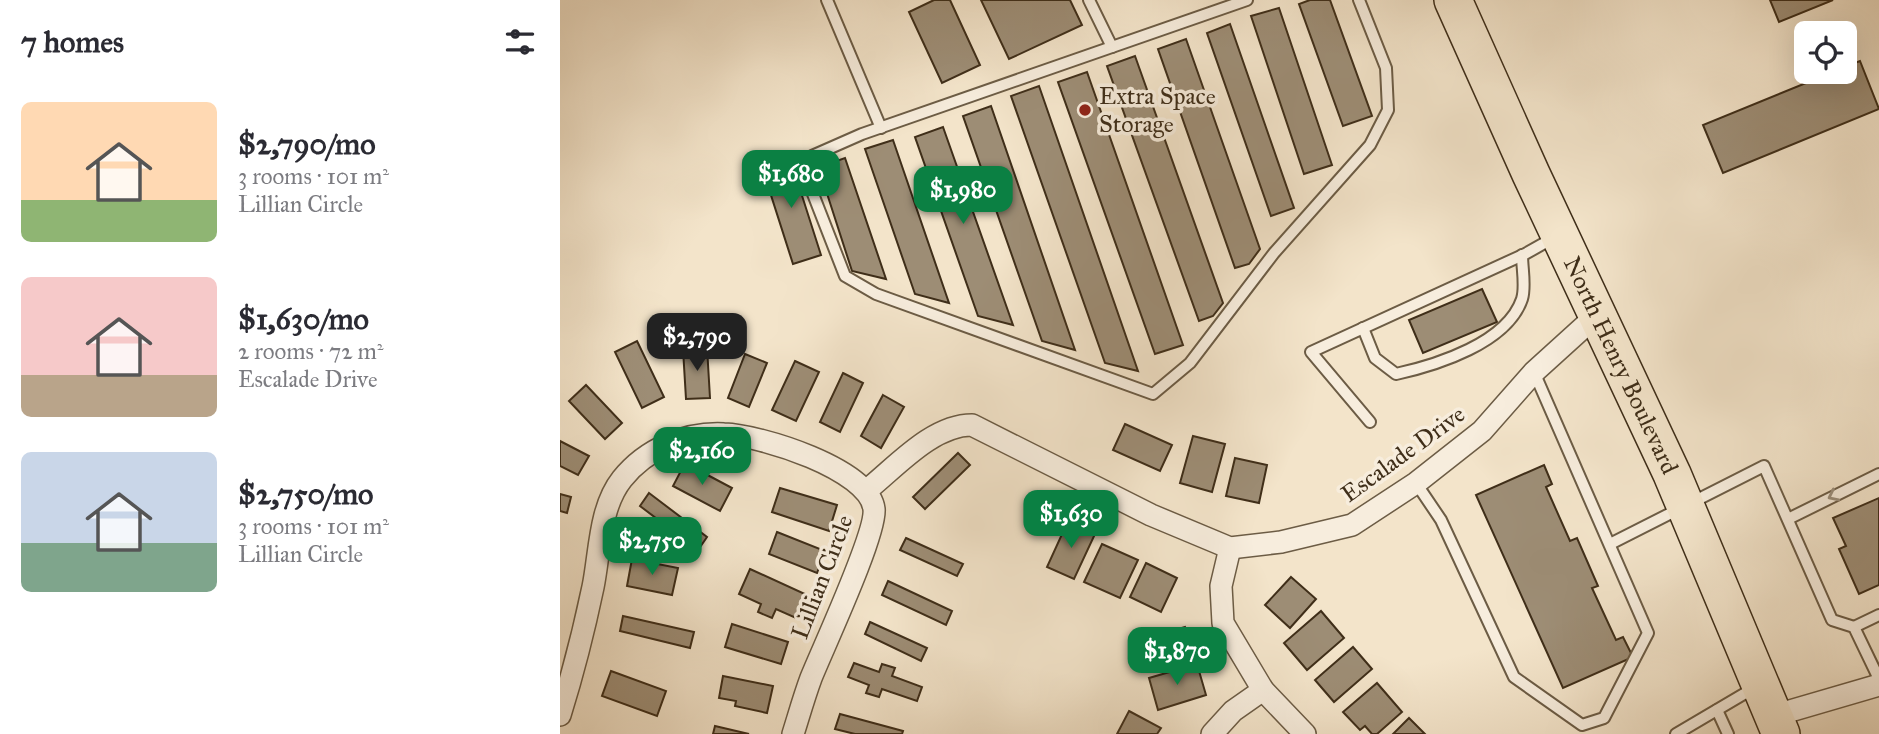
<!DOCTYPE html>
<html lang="en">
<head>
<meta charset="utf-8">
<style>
	body { margin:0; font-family:"IM FELL Great Primer",serif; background:#f7f7f7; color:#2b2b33; height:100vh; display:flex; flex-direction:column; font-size:26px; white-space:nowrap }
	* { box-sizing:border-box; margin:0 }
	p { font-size:23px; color:#7c7c81 }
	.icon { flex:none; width:38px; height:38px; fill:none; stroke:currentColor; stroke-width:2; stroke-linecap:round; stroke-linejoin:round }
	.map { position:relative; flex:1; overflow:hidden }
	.drawer { display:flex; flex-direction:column; background:#fff; width:560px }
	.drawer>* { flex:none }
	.tools { position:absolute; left:1234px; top:21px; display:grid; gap:14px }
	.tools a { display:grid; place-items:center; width:63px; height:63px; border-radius:10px; background:#fff; box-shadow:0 7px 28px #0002; font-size:35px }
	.price { position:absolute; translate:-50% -60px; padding:0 16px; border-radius:14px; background:#0b8043; color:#fff; font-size:23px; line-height:46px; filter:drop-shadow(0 2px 4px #0008) }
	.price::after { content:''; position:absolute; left:50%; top:42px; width:21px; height:16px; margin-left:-10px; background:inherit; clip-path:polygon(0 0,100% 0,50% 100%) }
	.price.active { background:#222; color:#fff }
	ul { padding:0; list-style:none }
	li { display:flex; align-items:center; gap:21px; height:175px; padding:0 21px }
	li span { display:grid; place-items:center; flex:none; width:196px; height:140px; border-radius:10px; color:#555 }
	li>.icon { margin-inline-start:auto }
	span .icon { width:84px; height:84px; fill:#fffc; stroke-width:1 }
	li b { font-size:30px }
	h2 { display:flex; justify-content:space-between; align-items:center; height:84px; padding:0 21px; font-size:30px }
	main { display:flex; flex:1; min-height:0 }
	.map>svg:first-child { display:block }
	.building { fill:#9d8d75; stroke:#3f2e19; stroke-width:2 }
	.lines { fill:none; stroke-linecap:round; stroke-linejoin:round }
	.service-casing { stroke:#6c5c45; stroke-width:14 }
	.minor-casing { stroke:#6c5c45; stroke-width:24 }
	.trunk-casing { stroke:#3f2e19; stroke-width:40 }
	.service { stroke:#f7eddd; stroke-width:10 }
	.minor { stroke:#f7eddd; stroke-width:21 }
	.trunk { stroke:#f3e4ca; stroke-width:37 }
	.oneway { stroke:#9b8e7b }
	.poi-dot { fill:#8f2418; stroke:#f7eddd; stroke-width:2.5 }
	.labels { text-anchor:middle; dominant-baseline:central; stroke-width:7; stroke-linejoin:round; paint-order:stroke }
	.poi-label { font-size:24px; fill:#3f2e19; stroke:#f7eddd; text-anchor:start }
	.street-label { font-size:24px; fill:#3f2e19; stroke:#f7eddd }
</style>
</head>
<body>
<main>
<section class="drawer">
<h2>7 homes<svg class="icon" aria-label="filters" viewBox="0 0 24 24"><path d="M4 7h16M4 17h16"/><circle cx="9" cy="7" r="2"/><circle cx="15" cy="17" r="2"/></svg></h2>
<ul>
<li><span style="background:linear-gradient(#ffd9b3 70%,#8fb573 0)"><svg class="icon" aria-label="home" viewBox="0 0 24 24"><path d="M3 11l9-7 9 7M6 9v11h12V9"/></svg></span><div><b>$2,790/mo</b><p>3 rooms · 101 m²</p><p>Lillian Circle</p></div></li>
<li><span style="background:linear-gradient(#f6c9c9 70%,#b9a48a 0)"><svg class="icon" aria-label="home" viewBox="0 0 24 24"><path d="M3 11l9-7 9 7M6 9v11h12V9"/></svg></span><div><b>$1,630/mo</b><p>2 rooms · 72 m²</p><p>Escalade Drive</p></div></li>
<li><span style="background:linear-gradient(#c9d6e8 65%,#7fa58c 0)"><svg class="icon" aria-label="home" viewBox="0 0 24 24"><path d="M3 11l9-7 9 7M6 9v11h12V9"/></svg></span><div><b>$2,750/mo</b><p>3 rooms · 101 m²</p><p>Lillian Circle</p></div></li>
</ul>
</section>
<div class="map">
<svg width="1319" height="734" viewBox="0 0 1319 734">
	<rect width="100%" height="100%" fill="#f3e4ca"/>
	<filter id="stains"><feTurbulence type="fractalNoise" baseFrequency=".00286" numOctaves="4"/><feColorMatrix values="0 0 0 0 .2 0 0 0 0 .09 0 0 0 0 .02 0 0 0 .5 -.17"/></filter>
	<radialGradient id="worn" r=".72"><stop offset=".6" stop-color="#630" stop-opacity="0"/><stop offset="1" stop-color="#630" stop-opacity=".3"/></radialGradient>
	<g class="building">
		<path d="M374,0H390L420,65L382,83L349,12Z"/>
		<path d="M421,0H510L522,25L449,59Z"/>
		<path d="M750,0H770L812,116L783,126L739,4Z"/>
		<path d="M1210,0H1273L1219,22Z"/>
		<path d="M719,8L772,165L744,174L691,16Z"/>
		<path d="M670,24L734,208L711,216L647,33Z"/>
		<path d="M626,39L700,249L689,264L675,268L598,49Z"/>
		<path d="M575,56L663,303L653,316L639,321L547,66Z"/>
		<path d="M1300,61L1319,109L1163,173L1143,125L1273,72H1284V67Z"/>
		<path d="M527,72L623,345L595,354L498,82Z"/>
		<path d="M479,86L578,371L545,363L451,96Z"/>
		<path d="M431,106L515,350L482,341L403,116Z"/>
		<path d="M383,127L453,325L418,316L355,137Z"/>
		<path d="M333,140L389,303L355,294L305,149Z"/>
		<path d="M229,155L261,255L233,264L201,164Z"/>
		<path d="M285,158L326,279L292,271L261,175L268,164Z"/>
		<path d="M922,289L937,322L863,353L849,320Z"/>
		<path d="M77,341L104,397L82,408L55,352Z"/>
		<path d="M147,347L150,398L126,399L123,349Z"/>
		<path d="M185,354L207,363L189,407L168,398Z"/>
		<path d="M235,361L259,372L236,421L212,410Z"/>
		<path d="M283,373L303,383L280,432L260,422Z"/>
		<path d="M26,385L62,423L45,439L9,401Z"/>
		<path d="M323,395L344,407L321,448L301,436Z"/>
		<path d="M565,424L612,445L600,471L553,450Z"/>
		<path d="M633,436L665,444L652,492L620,483Z"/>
		<path d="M0,441L29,456L18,475L0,466Z"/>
		<path d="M398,453L410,465L365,509L353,497Z"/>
		<path d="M675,458L707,465L699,503L666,496Z"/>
		<path d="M125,463L172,488L160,511L113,486Z"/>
		<path d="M984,465L992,484L986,487L1010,541L1017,538L1038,586L1032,588L1056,640L1063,637L1073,657L1003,688L916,495Z"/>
		<path d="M220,488L277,505L269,531L212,512Z"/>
		<path d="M89,493L147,537L138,550L80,506Z"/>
		<path d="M0,494L11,497L7,513L0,511Z"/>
		<path d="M1319,498V585L1299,594L1279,549L1286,546L1273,518Z"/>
		<path d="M508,521L535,534L514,579L487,567Z"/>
		<path d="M217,532L265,551L257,573L209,554Z"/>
		<path d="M346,538L403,564L397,576L340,550Z"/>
		<path d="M542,544L578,560L560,598L524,582Z"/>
		<path d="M72,559L118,568L112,595L67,586Z"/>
		<path d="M586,563L617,578L601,612L570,597Z"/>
		<path d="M190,569L247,595L236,618L216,609L212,618L198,612L201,604L179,594Z"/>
		<path d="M731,577L756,599L730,628L705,605Z"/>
		<path d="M328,581L392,611L386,625L322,595Z"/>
		<path d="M761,611L784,638L747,670L724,643Z"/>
		<path d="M63,616L134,632L130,648L60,631Z"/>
		<path d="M310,622L367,648L361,661L305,634Z"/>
		<path d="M172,624L228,642L221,664L165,647Z"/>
		<path d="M625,627L634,655L587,668L577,641Z"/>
		<path d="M793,647L812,669L774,702L755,680Z"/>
		<path d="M294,663L319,672L322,664L335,668L332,676L362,687L357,701L322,689L319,697L306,693L309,685L288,677Z"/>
		<path d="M637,664L646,695L598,710L589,678Z"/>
		<path d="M51,671L106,691L97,716L42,696Z"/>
		<path d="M163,676L213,686L207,713L175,706L176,701L159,698Z"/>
		<path d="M817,683L842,712L817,734H812L805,726L800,730L783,712Z"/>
		<path d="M569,711L601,728L597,734H557Z"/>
		<path d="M280,714L343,731L342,734H295L275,729Z"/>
		<path d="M849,718L865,734H833Z"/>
		<path d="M155,726L189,734H153Z"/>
	</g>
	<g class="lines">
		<defs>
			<g id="service">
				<path d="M267,0L321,128"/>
				<path d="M529,0L552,47"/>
				<path d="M687,0L302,134L252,156L246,176L285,276L316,294L593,394L630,363L714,253L810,145L828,110L826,68L799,0"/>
				<path d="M803,328L815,358L836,374C877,365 947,343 962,299C966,287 962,268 962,255"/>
				<path d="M810,422L751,352L965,254L995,237"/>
				<path d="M856,483L881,520L954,677L1022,725L1044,718L1088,633L974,372"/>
				<path d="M1228,519L1319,474"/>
				<path d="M1050,544L1204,466L1272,620L1294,627L1319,679"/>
				<path d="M1294,627L1319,615"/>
				<path d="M1157,710L1168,734"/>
				<path d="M1116,734L1194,688"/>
			</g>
			<g id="minor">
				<path d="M307,490C336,467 372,425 412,425L591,515L670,548L721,542L792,525L856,483L922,431L974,372L1038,314"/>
				<path d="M670,548L661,586L663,623L703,690L745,734"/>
				<path d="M0,715C13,673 24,630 33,587C40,553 39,508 62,479C86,449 125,432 164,434C200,435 309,469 314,509C317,533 263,648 251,678C244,697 239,715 233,734"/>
				<path d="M1213,716L1319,685"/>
				<path d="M652,734L673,711L703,690"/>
			</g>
			<g id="trunk">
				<path id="s1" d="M893,0L971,174L1112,474L1221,734"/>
			</g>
		</defs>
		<use href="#service" class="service-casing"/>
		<use href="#minor" class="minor-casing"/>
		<use href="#trunk" class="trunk-casing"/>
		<use href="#service" class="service"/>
		<use href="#minor" class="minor"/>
		<use href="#trunk" class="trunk"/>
	</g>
	<defs><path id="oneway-chevron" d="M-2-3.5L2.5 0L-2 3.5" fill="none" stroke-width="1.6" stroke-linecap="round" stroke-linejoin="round" transform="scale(1.75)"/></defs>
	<use class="oneway" href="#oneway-chevron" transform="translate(1273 496) rotate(154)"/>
	<circle class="poi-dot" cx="525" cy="110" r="7"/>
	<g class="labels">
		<g class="poi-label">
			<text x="539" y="96">Extra Space<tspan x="539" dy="28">Storage</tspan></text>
		</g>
		<g class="street-label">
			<text stroke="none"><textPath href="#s1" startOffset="402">North Henry Boulevard</textPath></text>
			<text transform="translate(843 454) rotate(-36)">Escalade Drive</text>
			<text transform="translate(262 577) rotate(-69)">Lillian Circle</text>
		</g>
	</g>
	<rect width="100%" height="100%" filter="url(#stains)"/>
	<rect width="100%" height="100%" fill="url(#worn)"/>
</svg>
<div class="tools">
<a><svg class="icon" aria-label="locate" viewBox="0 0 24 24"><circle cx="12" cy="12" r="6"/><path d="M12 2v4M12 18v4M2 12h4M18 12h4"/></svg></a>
</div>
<b class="price" style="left:231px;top:210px">$1,680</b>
<b class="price" style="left:403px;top:226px">$1,980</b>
<b class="price active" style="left:137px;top:373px">$2,790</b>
<b class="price" style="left:142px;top:487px">$2,160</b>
<b class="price" style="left:511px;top:550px">$1,630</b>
<b class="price" style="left:92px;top:577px">$2,750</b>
<b class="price" style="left:617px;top:687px">$1,870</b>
</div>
</main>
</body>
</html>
